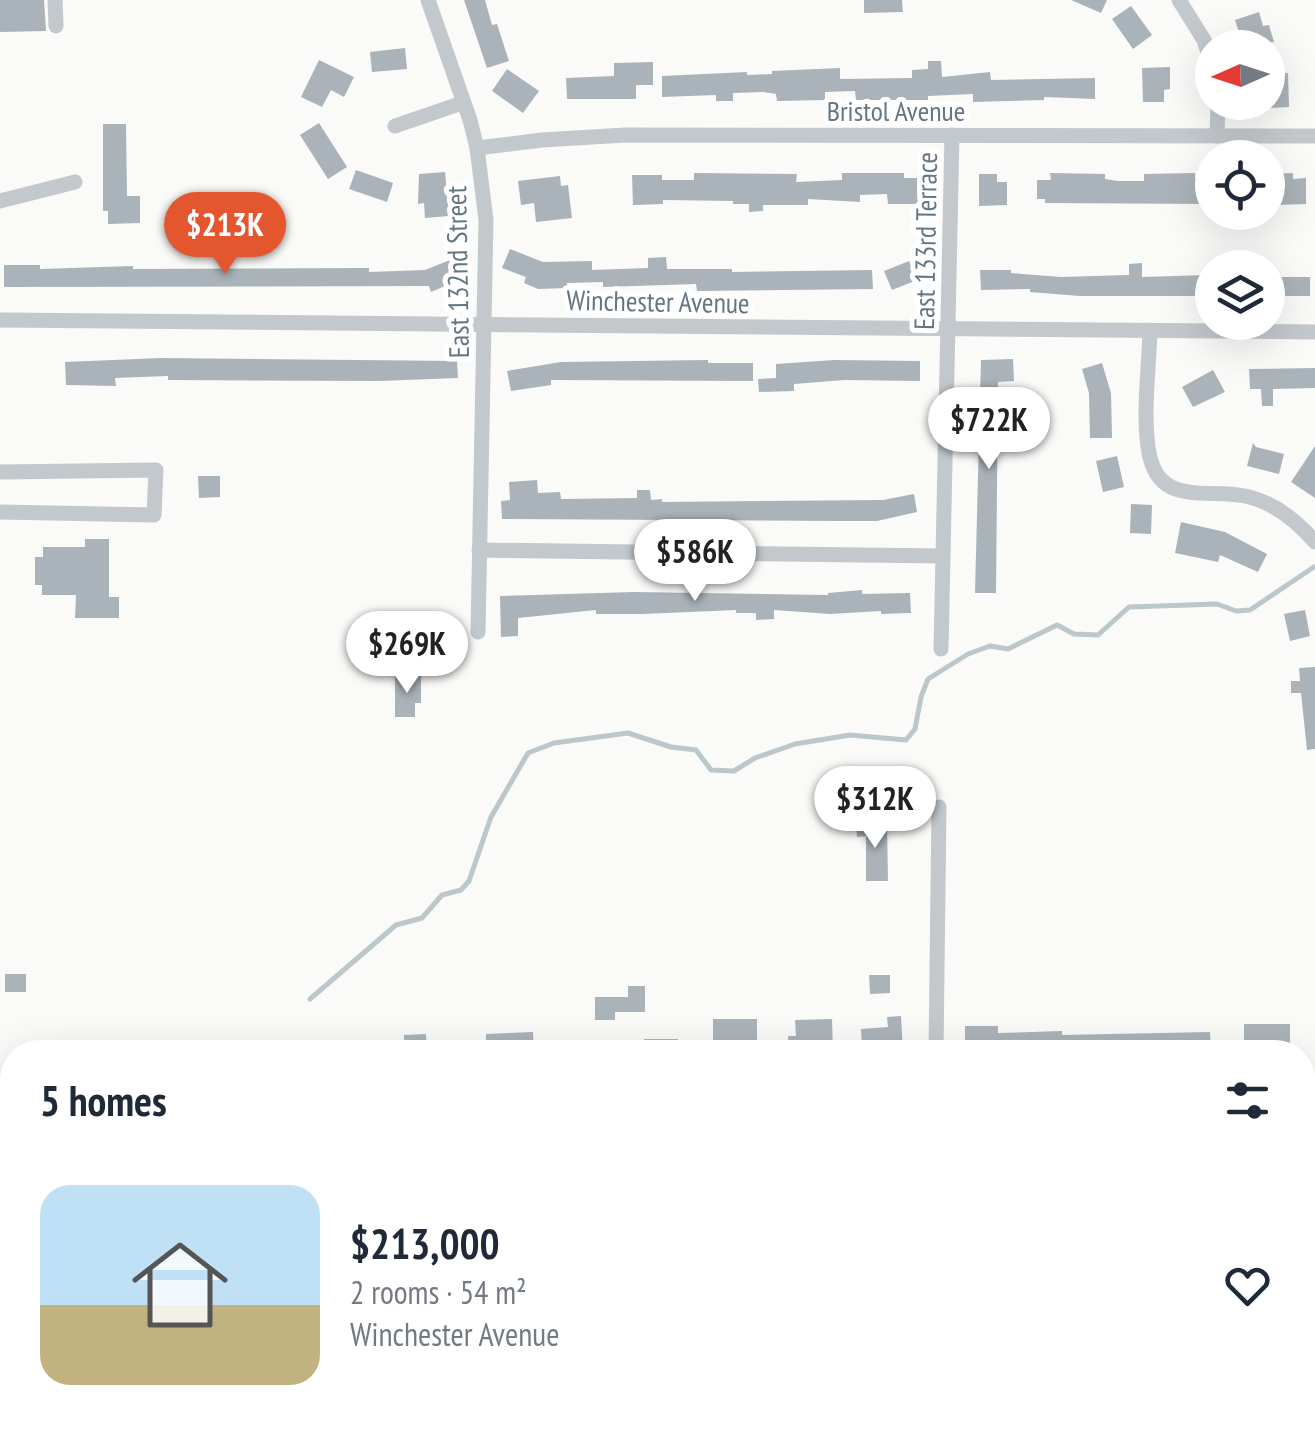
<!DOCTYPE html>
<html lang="en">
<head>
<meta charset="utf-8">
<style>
	body { margin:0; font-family:"PT Sans Narrow",sans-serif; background:#f2f2f3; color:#1f2937; height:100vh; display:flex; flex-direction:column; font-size:38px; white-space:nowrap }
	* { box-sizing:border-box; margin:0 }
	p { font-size:32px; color:#747a83 }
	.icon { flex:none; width:55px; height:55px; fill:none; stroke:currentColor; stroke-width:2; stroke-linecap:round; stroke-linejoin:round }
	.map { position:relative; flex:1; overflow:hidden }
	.panel { position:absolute; left:0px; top:1040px; width:1315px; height:392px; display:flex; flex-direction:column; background:#fff; border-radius:40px 40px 0 0; box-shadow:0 10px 40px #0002 }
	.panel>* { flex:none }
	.needle { width:65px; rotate:267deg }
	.buttons { position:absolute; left:1195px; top:30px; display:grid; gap:20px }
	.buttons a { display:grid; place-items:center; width:90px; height:90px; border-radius:50%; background:#fff; box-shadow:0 10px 40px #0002; font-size:50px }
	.price { position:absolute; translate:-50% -85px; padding:0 22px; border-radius:35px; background:#fff; color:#222; font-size:32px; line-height:65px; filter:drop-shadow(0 2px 5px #0008) }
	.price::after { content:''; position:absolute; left:50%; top:60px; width:30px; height:22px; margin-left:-15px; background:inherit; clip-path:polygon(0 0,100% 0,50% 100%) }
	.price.on { background:#e4572e; color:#fff }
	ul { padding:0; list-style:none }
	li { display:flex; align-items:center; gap:30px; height:250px; padding:0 40px }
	li span { display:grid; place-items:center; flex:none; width:280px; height:200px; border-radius:30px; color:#555 }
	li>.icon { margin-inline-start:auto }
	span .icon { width:120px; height:120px; fill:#fffc; stroke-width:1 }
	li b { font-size:42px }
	h2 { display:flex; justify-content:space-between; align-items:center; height:120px; padding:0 40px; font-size:42px }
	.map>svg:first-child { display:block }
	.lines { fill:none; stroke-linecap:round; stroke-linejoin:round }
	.stream { stroke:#bbc7cb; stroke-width:5 }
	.building { fill:#aab3b9 }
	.minor { stroke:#c3c8cc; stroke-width:15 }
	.labels { text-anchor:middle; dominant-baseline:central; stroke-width:10; stroke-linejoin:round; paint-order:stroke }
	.street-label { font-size:28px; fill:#657683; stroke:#fff }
</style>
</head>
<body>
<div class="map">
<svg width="1315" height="1431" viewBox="0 0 1315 1431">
	<rect width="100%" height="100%" fill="#fafaf8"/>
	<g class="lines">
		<g class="stream">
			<path d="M310,999L396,925L422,918L442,895L461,890L469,881L491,817L528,753L554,743L628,733L671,747L696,750L711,770L734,771L755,758L795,744L850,735L906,740L915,729L921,697L928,679L968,654L990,646L1008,649L1057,625L1074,634L1098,635L1129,607L1217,604L1236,611L1250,610L1314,567"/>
			<path d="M1302,1242H1315"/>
		</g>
	</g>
	<g class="building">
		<path d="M0,0H44L46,31L0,32Z"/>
		<path d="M464,0H485L492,25L497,24L509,61L487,68Z"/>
		<path d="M864,0H902L903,12L864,13Z"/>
		<path d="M1071,0H1107L1101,13Z"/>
		<path d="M1131,6L1152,35L1133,49L1112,19Z"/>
		<path d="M1259,12L1263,26L1269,25L1274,42L1244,48L1235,20Z"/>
		<path d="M405,48L407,69L372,72L370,52Z"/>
		<path d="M319,60L354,77L344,97L331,90L322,107L301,97Z"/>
		<path d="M928,61H941L942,77L990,72L991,80L1095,78V99L1044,97V100L973,102V94L928,96V100H856L855,91L825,92V100L777,101L776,94L763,92L733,93V101H716V95L662,97V76L747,72V75L772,74V71L840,68V79L912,78V70L928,69Z"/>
		<path d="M653,62V85H636V99H567L566,78L614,76V63Z"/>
		<path d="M1170,67V89L1164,90V102H1143L1142,68Z"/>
		<path d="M507,69L539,91L523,113L492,91Z"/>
		<path d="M1288,73L1289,107L1268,108V74Z"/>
		<path d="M319,123L347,167L328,179L300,135Z"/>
		<path d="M103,124H126L127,196H140V223L108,224V211H103Z"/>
		<path d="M356,170L393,183L387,202L349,189Z"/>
		<path d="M445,172L449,216L425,218L424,203L418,204L419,174Z"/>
		<path d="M694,173L797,174L796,182L842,180V173H904V178H917L918,204H888L887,194L860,195V202L808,199V205H763V211L749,212V204H733V201L663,200V204L633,205L632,175H662V180H694Z"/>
		<path d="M1050,173L1105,174V179L1118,181H1144V174L1195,173V178L1209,177V204L1045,203V199H1037V180H1051Z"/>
		<path d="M1293,173V179L1306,178V204L1276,205V195H1270V174Z"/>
		<path d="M979,174H997V182H1007V205L979,206Z"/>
		<path d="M560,176L561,186L568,185L572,218L536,222L534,203L521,205L518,181Z"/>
		<path d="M510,249L543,262L592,261V270L648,268V258L666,257L667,269H732V272L872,270L873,289L697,291L696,284L603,287V282L567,283V288L538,289L524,283L526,277L502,268Z"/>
		<path d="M450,260L459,280L431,292L429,286L4,287V265H40V269L133,266V269L369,268V272L425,270Z"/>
		<path d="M909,261L917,280L892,290L884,271Z"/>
		<path d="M1142,263V277L1208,275L1209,296H1080L1030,292V289L981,290L980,270H1011V273L1061,277L1129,275V264Z"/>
		<rect x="1269" y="277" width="41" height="19"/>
		<path d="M161,358L457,361L458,378L379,381L168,380V376L115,378L116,386L66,385L65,362Z"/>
		<path d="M1013,359L1014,381L998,382L996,593H975L981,360Z"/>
		<path d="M708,360V363H753V381L551,380V385L511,391L507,371L561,362Z"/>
		<path d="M834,360L920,361V381L844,380L794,384V391L759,392L758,379L776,378V364Z"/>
		<path d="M1102,363L1111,393L1112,438H1090L1089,393L1082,369Z"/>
		<path d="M1315,368V388L1273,389V406H1262L1261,389H1250L1249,369Z"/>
		<path d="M1213,370L1225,392L1193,407L1182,387Z"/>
		<path d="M1253,443L1256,447L1284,454L1279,474L1247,466Z"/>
		<path d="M1315,446V498L1291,482Z"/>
		<path d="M1117,456L1124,487L1103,492L1096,461Z"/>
		<path d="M198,476H220V497L199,498Z"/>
		<path d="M537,480L538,493L560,492L561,499L637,498V490H650L651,500L662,499V502L883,500L914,494L917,512L877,521H839L502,519L501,501L510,500L509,482Z"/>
		<path d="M1131,504L1152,505L1151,534L1130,533Z"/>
		<path d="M1181,522L1225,532L1267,554L1258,572L1220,555L1218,562L1175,553Z"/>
		<path d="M85,539H109V597H119V618H75L76,595H42V585H35V557H43V547H85Z"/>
		<path d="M862,590V594L910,593L911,613L881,614V611L830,614L774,610V619L756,620V613H736V610L642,614H596V610L518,618V636L501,637L500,596L634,592L828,595V593Z"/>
		<path d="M1305,610L1310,636L1290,641L1284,614Z"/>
		<path d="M1315,667V749L1307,750L1301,693H1291V681H1300L1299,668Z"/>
		<path d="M421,676V703H415V717H395V677Z"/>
		<path d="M874,822V827H887L888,881H866V836L857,837L856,823Z"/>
		<rect x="5" y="974" width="21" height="18"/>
		<path d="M869,975H890V993L870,994Z"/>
		<path d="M628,986H645V1012H615V1020H595V997H628Z"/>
		<path d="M901,1016L903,1052H862L861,1029L888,1027L887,1017Z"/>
		<path d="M713,1019H757V1041H729V1052H708V1041H713Z"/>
		<path d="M832,1019L833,1052H789L788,1036H796L795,1020Z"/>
		<path d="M1244,1024H1290V1048H1275V1052H1244Z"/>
		<path d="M965,1026H998V1033L1062,1031V1035L1210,1032L1211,1052H979V1047H965Z"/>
		<path d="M533,1032L534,1052H486V1034Z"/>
		<path d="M426,1034L427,1052H380L379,1041L404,1040V1035Z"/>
		<rect x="644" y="1039" width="34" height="13"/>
		<path d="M1315,1163V1190H1302V1164Z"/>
		<path d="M1315,1298V1317L1302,1318V1299Z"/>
		<rect x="966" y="1420" width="21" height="11"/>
		<path d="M1095,1420H1117V1431H1096Z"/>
		<path d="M1187,1420H1209L1205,1431H1183Z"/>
	</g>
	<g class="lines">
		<g class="minor">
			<path d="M55,0L56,26"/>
			<path d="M428,0L470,120L477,148L486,220L478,632"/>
			<path d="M1179,0L1204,40L1212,65"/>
			<path d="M395,126L462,103"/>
			<path d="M1217,136L1218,102"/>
			<path d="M477,148L542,140L625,135L1315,136"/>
			<path d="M0,201L75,182"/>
			<path d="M0,320L1315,332"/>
			<path d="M1150,330C1149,368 1143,410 1148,447C1156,508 1204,488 1245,496C1274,502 1296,520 1315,542"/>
			<path d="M0,472L156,470L154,515L0,512"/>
			<path d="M479,550L943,556"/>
			<path d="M941,649L952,135"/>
			<path d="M936,1052L939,807"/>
			<path d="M0,1113H12"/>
			<path d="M1302,1116H1315"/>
			<path d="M1302,1357L1315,1356"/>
			<path d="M922,1420L923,1431"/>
			<path d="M701,1431L707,1420"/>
			<path d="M1151,1431V1420"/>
		</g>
	</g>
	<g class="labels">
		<g class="street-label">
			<text x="896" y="110">Bristol Avenue</text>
			<text transform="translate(925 241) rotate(-89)">East 133rd Terrace</text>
			<text transform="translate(457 272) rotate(-91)">East 132nd Street</text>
			<text transform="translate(658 301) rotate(1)">Winchester Avenue</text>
		</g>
	</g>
</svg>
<div class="buttons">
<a><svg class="needle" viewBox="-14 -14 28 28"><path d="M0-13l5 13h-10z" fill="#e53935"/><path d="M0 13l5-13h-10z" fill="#747a83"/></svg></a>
<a><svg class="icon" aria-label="locate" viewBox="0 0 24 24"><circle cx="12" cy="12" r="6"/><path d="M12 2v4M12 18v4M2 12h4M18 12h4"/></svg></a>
<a><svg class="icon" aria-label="layers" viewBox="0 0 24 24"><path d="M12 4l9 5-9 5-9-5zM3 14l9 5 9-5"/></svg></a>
</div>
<b class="price on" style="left:225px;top:277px">$213K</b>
<b class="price" style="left:989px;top:472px">$722K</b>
<b class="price" style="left:695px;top:604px">$586K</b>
<b class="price" style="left:407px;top:696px">$269K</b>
<b class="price" style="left:875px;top:851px">$312K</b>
<section class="panel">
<h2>5 homes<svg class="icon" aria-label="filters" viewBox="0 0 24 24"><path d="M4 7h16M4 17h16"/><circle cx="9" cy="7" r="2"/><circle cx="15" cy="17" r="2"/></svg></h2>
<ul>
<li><span style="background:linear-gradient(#bfe0f5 60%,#c2b280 0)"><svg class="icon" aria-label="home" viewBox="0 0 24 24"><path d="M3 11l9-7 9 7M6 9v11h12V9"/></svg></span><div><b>$213,000</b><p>2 rooms · 54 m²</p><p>Winchester Avenue</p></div><svg class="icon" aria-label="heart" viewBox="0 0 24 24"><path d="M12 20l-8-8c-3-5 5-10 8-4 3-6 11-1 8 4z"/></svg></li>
</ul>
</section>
</div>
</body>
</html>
